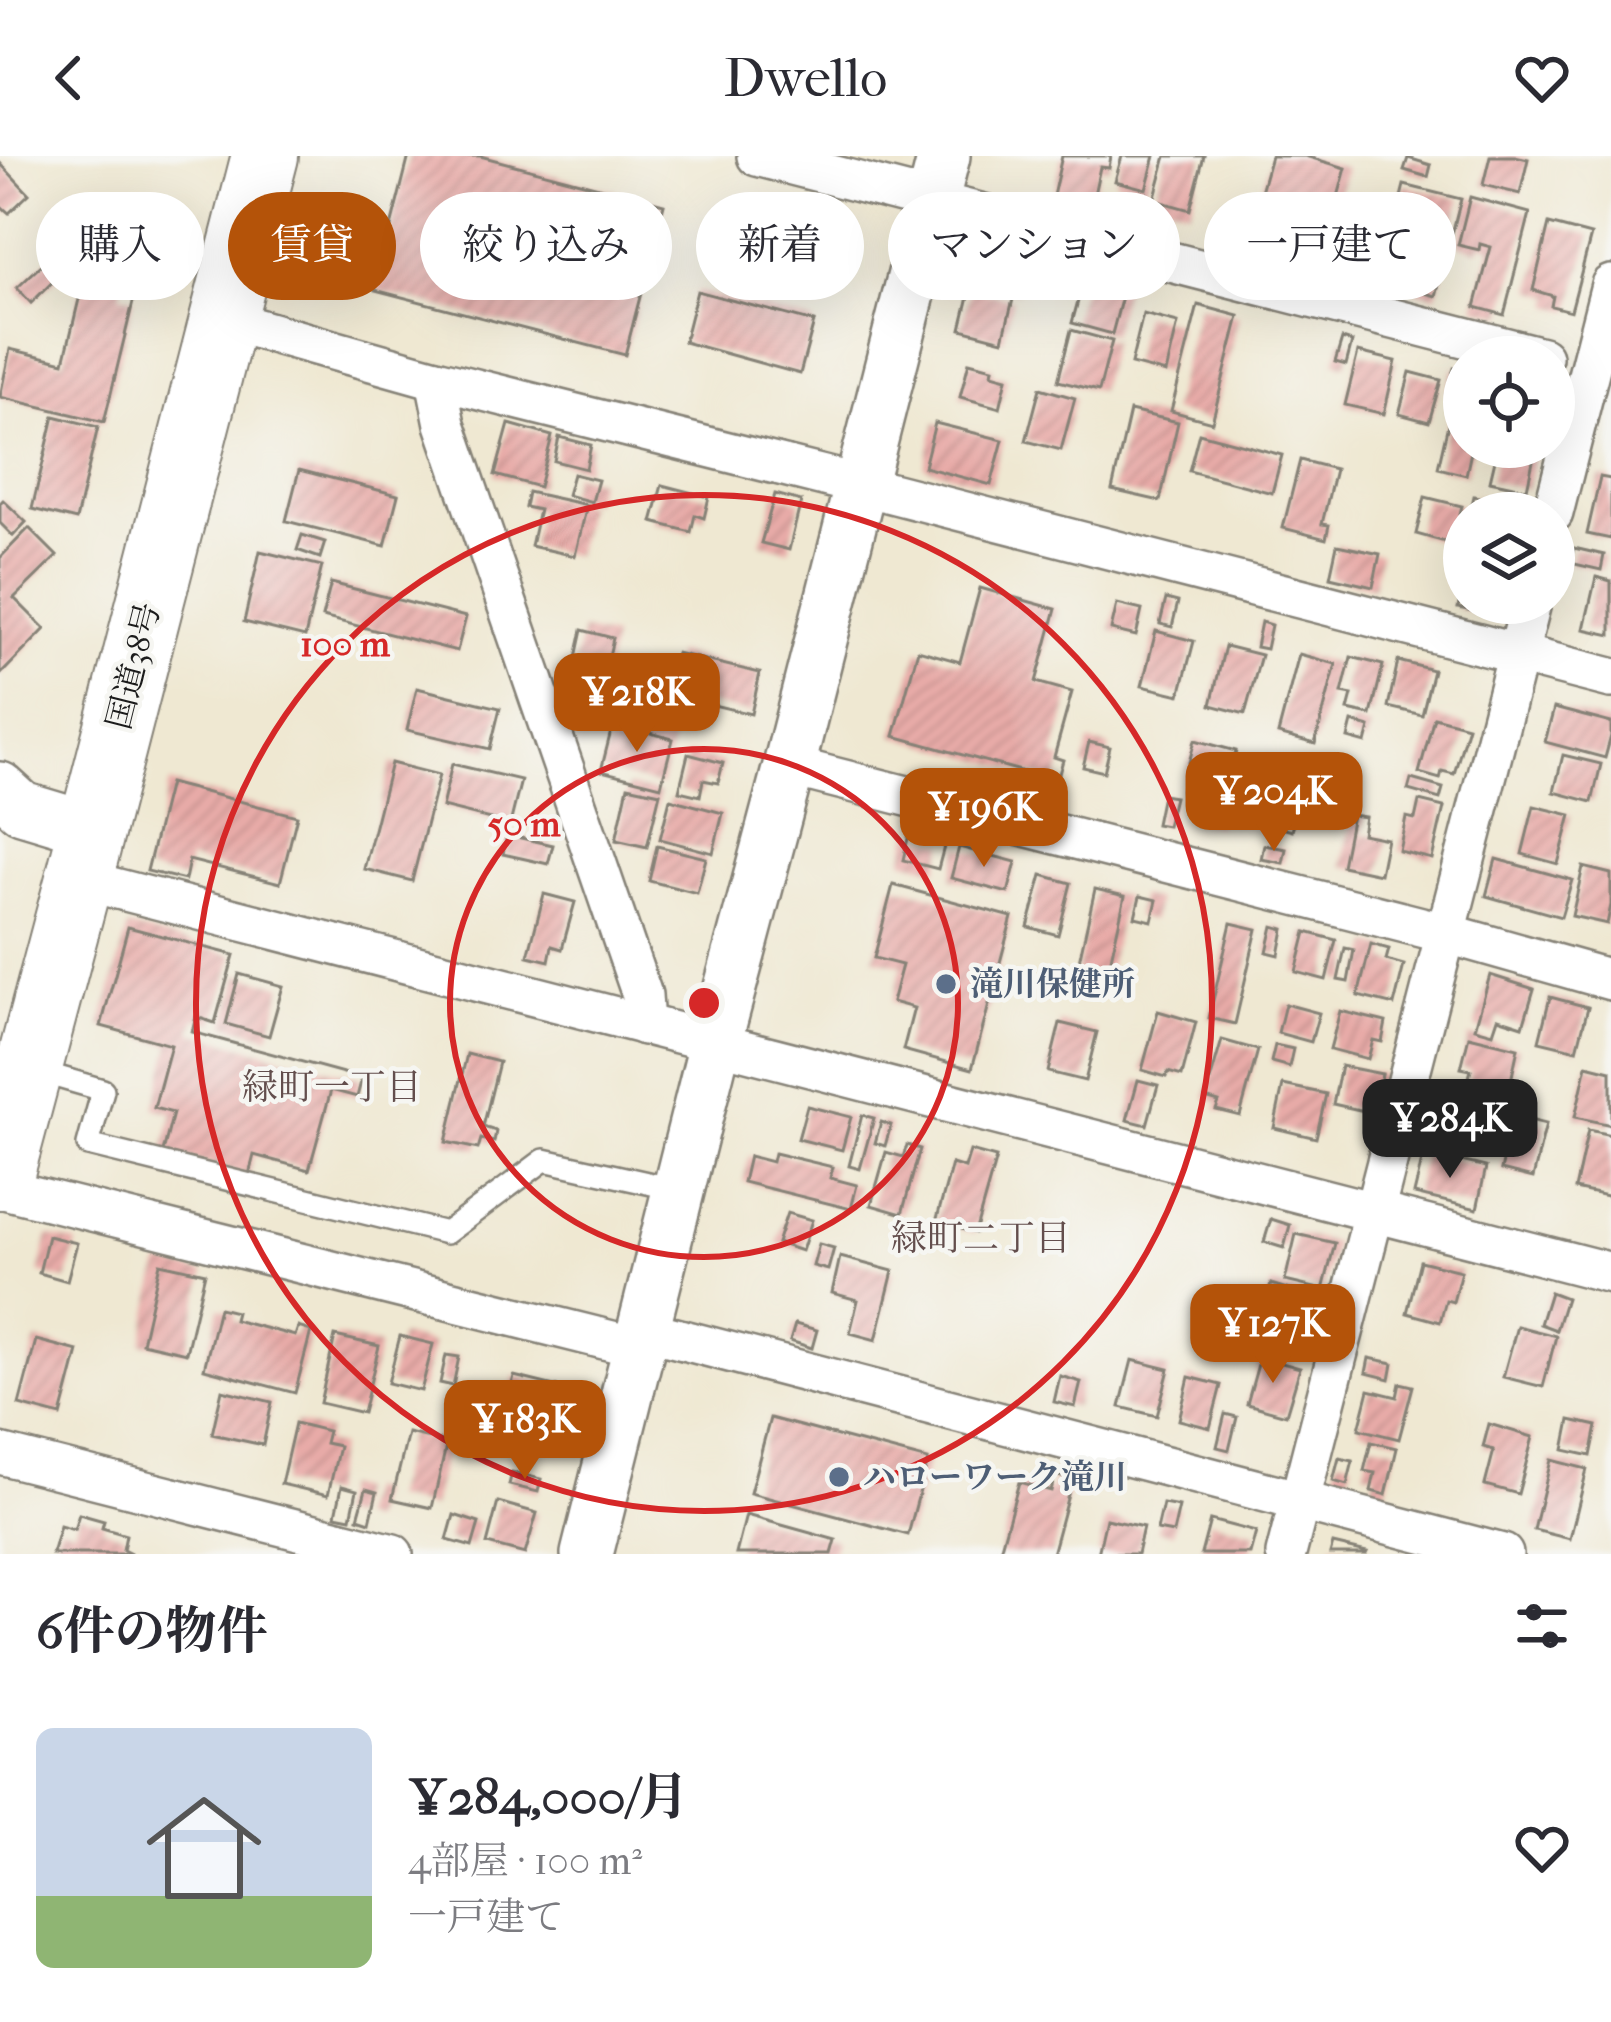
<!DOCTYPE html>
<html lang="ja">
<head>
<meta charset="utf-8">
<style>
	body { margin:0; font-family:"IM FELL French Canon","Noto Serif JP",serif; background:#f7f7f7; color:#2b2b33; height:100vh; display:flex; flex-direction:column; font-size:45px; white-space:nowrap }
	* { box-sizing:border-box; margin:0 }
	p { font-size:39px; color:#7c7c81 }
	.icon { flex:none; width:66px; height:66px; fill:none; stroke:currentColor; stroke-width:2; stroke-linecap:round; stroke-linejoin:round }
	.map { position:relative; height:1398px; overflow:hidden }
	.side { display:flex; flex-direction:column; background:#fff; flex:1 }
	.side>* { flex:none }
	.hud { position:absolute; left:36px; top:36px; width:1539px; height:108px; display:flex; gap:24px }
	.controls { position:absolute; left:1443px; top:180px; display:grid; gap:24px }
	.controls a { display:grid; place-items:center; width:132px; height:132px; border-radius:50%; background:#fff; box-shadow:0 12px 48px #0002; font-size:60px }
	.price { position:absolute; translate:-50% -102px; padding:0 27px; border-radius:24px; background:#b45309; color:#fff; font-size:39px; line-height:78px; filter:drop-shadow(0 3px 6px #0008) }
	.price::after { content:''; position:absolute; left:50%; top:72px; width:36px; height:27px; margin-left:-18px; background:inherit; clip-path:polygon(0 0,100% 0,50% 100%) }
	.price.selected { background:#222; color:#fff }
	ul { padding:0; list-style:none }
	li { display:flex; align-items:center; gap:36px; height:300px; padding:0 36px }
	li+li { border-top:3px solid #e1e1e2 }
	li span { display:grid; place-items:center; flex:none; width:336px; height:240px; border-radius:18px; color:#555 }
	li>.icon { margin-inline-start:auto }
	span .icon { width:144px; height:144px; fill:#fffc; stroke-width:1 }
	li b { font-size:51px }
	h2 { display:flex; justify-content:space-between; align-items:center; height:144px; padding:0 36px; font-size:51px }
	.chip { padding:0 42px; border-radius:54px; background:#fff; box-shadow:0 12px 48px #0002; font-size:42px; line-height:108px }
	.chip.selected { background:#b45309; color:#fff }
	header { display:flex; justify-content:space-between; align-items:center; height:156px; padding:0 36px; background:#fff; font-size:54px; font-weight:600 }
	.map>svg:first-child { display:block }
	.building { fill:url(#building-hatch) }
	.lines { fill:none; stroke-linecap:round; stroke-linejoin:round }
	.service-casing { stroke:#868277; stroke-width:26 }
	.minor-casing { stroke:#868277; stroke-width:44 }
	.tertiary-casing { stroke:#868277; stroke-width:56 }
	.trunk-casing { stroke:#868277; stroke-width:70 }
	.service { stroke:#fff; stroke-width:21 }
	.minor { stroke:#fff; stroke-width:39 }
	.tertiary { stroke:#fff; stroke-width:51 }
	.trunk { stroke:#fff; stroke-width:66 }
	.ring { fill:none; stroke:#d62828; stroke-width:6 }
	.service-dot { fill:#5c6f8a; stroke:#f6f6f2; stroke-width:4.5 }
	.labels { text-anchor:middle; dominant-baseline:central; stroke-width:9; stroke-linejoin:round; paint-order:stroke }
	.street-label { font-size:33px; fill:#1c1c1c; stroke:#f6f6f2 }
	.service-label { font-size:33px; font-weight:bold; fill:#4e5e75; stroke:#f6f6f2; text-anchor:start }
	.neighbourhood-label { font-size:36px; fill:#634e4d; stroke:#f6f6f2 }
	.centre { fill:#d62828; stroke:#f6f6f2; stroke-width:6 }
	.ring-label { font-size:36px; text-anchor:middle; font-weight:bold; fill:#d62828; stroke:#f6f6f2; stroke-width:9; stroke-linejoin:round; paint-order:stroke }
</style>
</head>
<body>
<header><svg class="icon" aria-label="back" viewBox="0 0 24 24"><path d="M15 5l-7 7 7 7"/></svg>Dwello<svg class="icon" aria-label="heart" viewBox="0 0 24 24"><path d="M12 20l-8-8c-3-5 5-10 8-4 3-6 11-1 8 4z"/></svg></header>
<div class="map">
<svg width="1611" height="1398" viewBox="0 0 1611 1398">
	<defs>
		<pattern id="building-hatch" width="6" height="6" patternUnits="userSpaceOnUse" patternTransform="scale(3)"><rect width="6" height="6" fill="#e8aba8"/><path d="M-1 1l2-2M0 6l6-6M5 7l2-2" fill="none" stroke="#c69390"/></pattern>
	</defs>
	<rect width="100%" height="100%" fill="#f6f6f2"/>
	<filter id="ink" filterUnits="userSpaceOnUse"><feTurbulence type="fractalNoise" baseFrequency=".00833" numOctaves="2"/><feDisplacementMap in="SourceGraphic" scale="24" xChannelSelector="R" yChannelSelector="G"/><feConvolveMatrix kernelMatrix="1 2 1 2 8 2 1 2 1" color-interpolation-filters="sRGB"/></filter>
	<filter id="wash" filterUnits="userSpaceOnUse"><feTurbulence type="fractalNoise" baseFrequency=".004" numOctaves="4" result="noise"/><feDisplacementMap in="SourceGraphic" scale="48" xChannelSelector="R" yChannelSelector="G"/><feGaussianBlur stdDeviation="2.7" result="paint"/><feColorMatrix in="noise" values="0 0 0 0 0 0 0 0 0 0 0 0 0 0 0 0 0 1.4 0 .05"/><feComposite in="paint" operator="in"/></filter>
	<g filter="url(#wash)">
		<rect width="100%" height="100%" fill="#efe8d2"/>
		<g id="blocks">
			<g class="building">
				<path d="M409,0H480L664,48L625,199L375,134Z"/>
				<path d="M1062,0H1111L1109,12L1100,11L1092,48L1053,40Z"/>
				<path d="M1122,0H1155L1146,33L1115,25Z"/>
				<path d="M1166,0H1204L1190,54L1154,44Z"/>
				<path d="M1271,0H1305L1346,12L1333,59L1285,45L1283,53L1258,46Z"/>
				<path d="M1490,0H1515L1528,3L1520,38L1483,29Z"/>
				<path d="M1408,2L1431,9L1428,21L1404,14Z"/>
				<path d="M0,7L29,38L9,57L0,49Z"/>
				<path d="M1404,29L1461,43L1436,140L1404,132L1420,70L1412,68L1410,74L1394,70Z"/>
				<path d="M1111,37L1123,40L1118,61L1105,58Z"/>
				<path d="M1470,41L1530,57L1504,159L1475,151L1491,91L1480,88L1479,94L1458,89Z"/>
				<path d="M1297,58L1337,68L1327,104L1308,98L1306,105L1286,100Z"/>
				<path d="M1549,68L1591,79L1571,155L1551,150L1553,140L1533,134Z"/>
				<path d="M68,84L81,98L31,147L17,132Z"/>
				<path d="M977,88L1027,100L1017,137L969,124Z"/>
				<path d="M85,118L123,127L120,139L134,142L104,266L0,241L10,193L64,206Z"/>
				<path d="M1085,119L1125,129L1112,178L1072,167Z"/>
				<path d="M971,132L1013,143L1003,184L961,173Z"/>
				<path d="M697,135L814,166L800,218L684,186Z"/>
				<path d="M1198,149L1239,160L1212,266L1171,255Z"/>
				<path d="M1143,158L1178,167L1166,217L1131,208Z"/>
				<path d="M1071,174L1112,185L1099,235L1058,225Z"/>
				<path d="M1342,183L1352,186L1346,209L1335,206Z"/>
				<path d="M1358,196L1396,205L1384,258L1345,249Z"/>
				<path d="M969,206L993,212L992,218L1007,222L1000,252L960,241Z"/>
				<path d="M1454,212L1464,215L1457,241L1446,238Z"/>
				<path d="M1410,216L1441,224L1429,266L1399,258Z"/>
				<path d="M1040,232L1075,242L1061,294L1026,285Z"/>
				<path d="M1130,255L1178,266L1160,345L1112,334Z"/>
				<path d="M1451,255L1464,258V291H1472L1466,319L1438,312Z"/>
				<path d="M54,260L98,271L76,364L32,353Z"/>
				<path d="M935,267L1003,284L991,329L924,311Z"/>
				<path d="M509,268L552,280L539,331L495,319Z"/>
				<path d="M1199,277L1282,299L1272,337L1189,315Z"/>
				<path d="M559,281L591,289L586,313L554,305Z"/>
				<path d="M1498,291H1536L1527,333L1490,325Z"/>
				<path d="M1300,304L1335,313L1322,368L1329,369L1326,383L1283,372Z"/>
				<path d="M299,314L398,339L385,390L286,365Z"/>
				<path d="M573,318L598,324L592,346L567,339Z"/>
				<path d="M1600,321L1611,323V383L1587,378Z"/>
				<path d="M662,329L709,341L704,362L695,359L691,376L652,366Z"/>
				<path d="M528,336L587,349L575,400L531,390L539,354L525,351Z"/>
				<path d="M775,338L801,345L789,394L761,387Z"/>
				<path d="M1474,340L1524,352L1523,357H1470Z"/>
				<path d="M1425,341L1462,350L1452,388L1416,378Z"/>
				<path d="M3,344L26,366L13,380L0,367V347Z"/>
				<path d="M29,372L57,400L14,442L45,473L0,519V402Z"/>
				<path d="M302,379L325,386L320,402L297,394Z"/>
				<path d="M1337,389L1380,398L1373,431L1330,421Z"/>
				<path d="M1574,392L1604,399L1601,414L1570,407Z"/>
				<path d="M260,395L322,410L305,481L244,466Z"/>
				<path d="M1596,421L1611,425V479L1584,473Z"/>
				<path d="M331,427L466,461L457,495L322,461Z"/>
				<path d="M980,432L1056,453L1036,526L1072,536L1054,601L1063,604L1057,625L894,580L918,494L960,506Z"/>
				<path d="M1462,432L1464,447H1500L1497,460L1458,452Z"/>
				<path d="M1166,443L1178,446L1172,471L1160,468Z"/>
				<path d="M1117,448L1142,454L1136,480L1111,474Z"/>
				<path d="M1261,466L1271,469L1266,493L1256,491Z"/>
				<path d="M582,474L613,482L606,514L575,506Z"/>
				<path d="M1156,475L1194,485L1180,539L1142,530Z"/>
				<path d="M1225,490L1261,499L1245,558L1211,549Z"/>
				<path d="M676,497L760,517L751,558L667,538Z"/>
				<path d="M1299,498L1336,508L1315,588L1278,578Z"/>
				<path d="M1351,501L1383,509L1371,559L1348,554L1352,539L1342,537Z"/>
				<path d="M1398,505L1433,514L1422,559L1388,551Z"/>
				<path d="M417,532L500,552L490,593L407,574Z"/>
				<path d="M1554,552L1611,567V580L1605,602L1545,586Z"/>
				<path d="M1434,561L1468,570L1454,618L1442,615L1440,623L1419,617Z"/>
				<path d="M1352,566L1370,571L1366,587L1348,582Z"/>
				<path d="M613,567L673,583L661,630L601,615Z"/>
				<path d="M1195,584L1236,595L1217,670L1190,663L1197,640L1181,636Z"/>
				<path d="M1089,586L1110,591L1104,616L1083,611Z"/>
				<path d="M688,598L723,607L718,627L703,624L700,640L679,635Z"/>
				<path d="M1563,599L1601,608L1592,646L1554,636Z"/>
				<path d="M391,607L439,619L412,725L364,713Z"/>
				<path d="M452,608L521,624L510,668L442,651Z"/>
				<path d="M1411,623L1443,632L1440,643L1408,634Z"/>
				<path d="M1266,624L1304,634L1292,675L1255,665Z"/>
				<path d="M169,627L297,660L280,727L189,704L185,724L147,715Z"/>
				<path d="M628,630L660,637L647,691L616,684Z"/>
				<path d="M1162,639L1174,641L1167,670L1156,668Z"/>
				<path d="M670,643L723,657L713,697L660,683Z"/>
				<path d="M1419,645L1444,651L1432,703L1399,695L1406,661L1415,663Z"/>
				<path d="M1534,650L1571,659L1558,708L1522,698Z"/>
				<path d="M1352,659L1365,661L1362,678L1387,683L1380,718L1342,710Z"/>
				<path d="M909,678L945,687L938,713L903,704Z"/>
				<path d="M507,679L553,689L548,708L503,698Z"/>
				<path d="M1264,689L1286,693L1283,707L1261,703Z"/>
				<path d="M657,690L706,702L697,737L649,725Z"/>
				<path d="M959,691L1016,706L1008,737L951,722Z"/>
				<path d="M1496,703L1572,724L1561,761L1486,740Z"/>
				<path d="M1583,711L1611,718V749L1607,768L1572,760Z"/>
				<path d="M1042,719L1071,727L1058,779L1028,771Z"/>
				<path d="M893,729L1012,761L972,913L903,894L914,852L892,846L902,809L874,802Z"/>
				<path d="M1095,733L1125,740L1103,838L1073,832Z"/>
				<path d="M544,738L575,746L562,793L552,790L549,805L528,800Z"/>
				<path d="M1140,740L1157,744L1152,765L1135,761Z"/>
				<path d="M1231,767L1257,773L1235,868L1209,862Z"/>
				<path d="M1273,770L1284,773L1279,799L1267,796Z"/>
				<path d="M128,771L234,799L215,867L196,861L192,876L362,922L357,941L331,934L309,1014L254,999L249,1019L163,996L173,957L154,952L171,889L101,870Z"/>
				<path d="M1306,776L1336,784L1326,824L1296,816Z"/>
				<path d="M1371,788L1389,793L1386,804L1404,809L1394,849L1358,840Z"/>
				<path d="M1345,792L1354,794L1348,826L1338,824Z"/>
				<path d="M239,818L283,830L269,880L226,868Z"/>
				<path d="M1490,819L1534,833L1523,870L1498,862L1493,877L1475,872Z"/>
				<path d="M1550,841L1588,851L1577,894L1539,885Z"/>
				<path d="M1285,848L1319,857L1311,886L1278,877Z"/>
				<path d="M1158,855L1196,866L1182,920L1168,916L1166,921L1142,914Z"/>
				<path d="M1340,855L1386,866L1382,886L1373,884L1368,903L1330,893Z"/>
				<path d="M1060,867L1097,876L1085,925L1048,916Z"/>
				<path d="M1469,880L1518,892L1508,939L1467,929L1471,914L1461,912Z"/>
				<path d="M1222,884L1258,894L1240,960L1216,954L1219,946L1205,942Z"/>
				<path d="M1275,889L1293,893L1289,911L1271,906Z"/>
				<path d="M467,898L499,906L483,971L496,975L494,986L481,983L478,993L446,986Z"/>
				<path d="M1587,909L1611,915V969L1575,961Z"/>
				<path d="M1341,910L1382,918L1373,957L1333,948Z"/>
				<path d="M1138,924L1158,929L1147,969L1127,964Z"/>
				<path d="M1283,929L1326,938L1316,982L1274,972Z"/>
				<path d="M1449,934L1502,947L1491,990L1438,976Z"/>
				<path d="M807,950L851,961L842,994L798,983Z"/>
				<path d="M862,959L874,962L860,1013L849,1010Z"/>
				<path d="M1514,960L1546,968L1533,1022L1501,1014Z"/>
				<path d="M881,966L891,969L885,990L875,987Z"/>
				<path d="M1588,974L1611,979V1041L1575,1033Z"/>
				<path d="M907,989L920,993L902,1058L871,1049L886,996L903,1001Z"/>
				<path d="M970,995L996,1002L975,1077L936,1066L952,1008L965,1012Z"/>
				<path d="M1424,996L1486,1011L1477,1053L1414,1038Z"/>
				<path d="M774,997L833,1011L830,1022L857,1029L851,1053L743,1026L749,1000L772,1006Z"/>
				<path d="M787,1057L812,1064L802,1095L777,1087Z"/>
				<path d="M1271,1063L1290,1069L1284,1092L1264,1086Z"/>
				<path d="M1296,1078L1335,1087L1323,1134L1285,1125Z"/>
				<path d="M48,1080L77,1087L67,1125L39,1117Z"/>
				<path d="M819,1088L834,1092L828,1114L813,1110Z"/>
				<path d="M840,1101L893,1115L876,1184L850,1177L858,1144L832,1137Z"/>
				<path d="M1420,1105L1461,1115L1453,1146L1446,1144L1440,1166L1407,1157Z"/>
				<path d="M160,1107L205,1117L186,1197L142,1187Z"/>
				<path d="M1271,1128L1323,1144L1310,1189L1246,1169L1254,1142L1266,1145Z"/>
				<path d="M1550,1136L1566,1142L1556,1174L1540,1168Z"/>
				<path d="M219,1152L236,1156L234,1164L295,1180L298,1171L311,1175L295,1237L204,1213Z"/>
				<path d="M795,1168L817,1174L812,1192L790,1185Z"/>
				<path d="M1517,1170L1556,1180L1543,1231L1503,1221Z"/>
				<path d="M335,1180L379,1190L363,1257L320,1247Z"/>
				<path d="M400,1180L433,1188L421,1235L388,1227Z"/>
				<path d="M36,1184L78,1195L61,1260L19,1249Z"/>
				<path d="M446,1199L459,1201L453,1230L440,1227Z"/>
				<path d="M1260,1201L1300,1212L1286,1259L1247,1248Z"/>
				<path d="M1369,1202L1393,1207L1390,1223L1366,1217Z"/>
				<path d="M1132,1204L1169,1213L1157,1260L1120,1251Z"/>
				<path d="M514,1220L559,1231L545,1288L500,1277Z"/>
				<path d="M1060,1220L1081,1226L1075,1251L1054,1246Z"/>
				<path d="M1189,1221L1221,1229L1210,1272L1179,1264Z"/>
				<path d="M1400,1227L1413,1230L1399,1283L1359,1273L1369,1234L1397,1241Z"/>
				<path d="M222,1234L272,1246L263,1289L212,1278Z"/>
				<path d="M1225,1258L1237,1261L1229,1294L1217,1291Z"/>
				<path d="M770,1262L928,1304L908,1379L750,1337Z"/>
				<path d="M1570,1264L1597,1270L1591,1300L1564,1294Z"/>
				<path d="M295,1267L328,1275L325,1287L339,1290L328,1339L281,1328Z"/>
				<path d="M1489,1268L1533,1281L1518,1338L1485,1329L1494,1294L1483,1291Z"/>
				<path d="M408,1277L447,1286L432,1352L392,1343Z"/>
				<path d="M1371,1286L1397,1292L1386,1339L1371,1335L1375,1317L1364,1315Z"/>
				<path d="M1339,1302L1353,1305L1347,1329L1333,1325Z"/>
				<path d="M1551,1304L1587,1313L1570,1383L1534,1374Z"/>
				<path d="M512,1316L541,1323L538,1336L509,1329Z"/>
				<path d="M1055,1319L1072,1324L1052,1398H999L1019,1326L1051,1335Z"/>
				<path d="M342,1330L357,1334L351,1362L336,1359Z"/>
				<path d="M366,1333L377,1336L370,1366L358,1362Z"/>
				<path d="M498,1346L537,1357L525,1398L487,1388Z"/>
				<path d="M1163,1348L1179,1351L1173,1377L1157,1374Z"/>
				<path d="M79,1358L104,1365L102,1372L126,1379L123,1394L131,1398H52L60,1370L74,1374Z"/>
				<path d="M454,1359L479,1367L472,1391L447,1384Z"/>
				<path d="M746,1359L836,1384L832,1398H736Z"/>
				<path d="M1106,1363L1143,1371L1137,1398H1098Z"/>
				<path d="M1210,1364L1256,1376L1250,1398H1201Z"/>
				<path d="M1333,1388L1367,1396L1366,1398H1330Z"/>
			</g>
		</g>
	</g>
	<g filter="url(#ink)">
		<use href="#blocks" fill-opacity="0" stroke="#868277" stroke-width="3"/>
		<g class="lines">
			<defs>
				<path id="service" d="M37,915L103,934L88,989L446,1077L544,1004L679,1034"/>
				<g id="minor">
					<path d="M757,0L1542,201"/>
					<path d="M222,163L436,223L860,329L1611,522"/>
					<path d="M436,223L445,268L642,839L644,869"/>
					<path d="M1553,357L1611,129"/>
					<path d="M789,610L1445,777L1611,824"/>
					<path d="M79,723L1611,1117"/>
					<path d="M0,1032L640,1192"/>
					<path d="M645,1174L1503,1398"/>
					<path d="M0,1298L393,1398"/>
					<path d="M1286,1398L1531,447"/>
				</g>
				<g id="tertiary">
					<path d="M0,632L22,652L92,673"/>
					<path d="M587,1398L715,888L789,610L944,0"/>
				</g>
				<path id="trunk" d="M0,1020L79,723L265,0"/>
			</defs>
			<use href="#service" class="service-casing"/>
			<use href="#minor" class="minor-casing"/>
			<use href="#tertiary" class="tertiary-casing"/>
			<use href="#trunk" class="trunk-casing"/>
			<use href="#service" class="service"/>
			<use href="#minor" class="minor"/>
			<use href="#tertiary" class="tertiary"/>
			<use href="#trunk" class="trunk"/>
		</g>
	</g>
	<g class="ring">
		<circle cx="704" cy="847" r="254"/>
		<circle cx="704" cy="847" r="508"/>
	</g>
	<g class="service-dot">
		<circle cx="946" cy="828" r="12"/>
		<circle cx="839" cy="1321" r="12"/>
	</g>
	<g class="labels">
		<g class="street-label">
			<text transform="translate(134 510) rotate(-76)">国道38号</text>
		</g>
		<g class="service-label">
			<text x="970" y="828">滝川保健所</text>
			<text x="863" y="1321">ハローワーク滝川</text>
		</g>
		<g class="neighbourhood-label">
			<text x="332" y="931">緑町一丁目</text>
			<text x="981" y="1082">緑町二丁目</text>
		</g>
	</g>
	<circle cx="704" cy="847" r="18" class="centre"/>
	<g class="ring-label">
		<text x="345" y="500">100 m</text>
		<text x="524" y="680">50 m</text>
	</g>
</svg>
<div class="controls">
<a><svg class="icon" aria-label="locate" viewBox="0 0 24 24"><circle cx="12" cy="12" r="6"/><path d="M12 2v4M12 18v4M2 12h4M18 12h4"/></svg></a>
<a><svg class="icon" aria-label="layers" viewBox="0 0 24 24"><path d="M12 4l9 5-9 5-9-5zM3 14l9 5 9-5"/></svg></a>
</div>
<b class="price" style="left:637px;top:599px">¥218K</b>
<b class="price" style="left:1274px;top:698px">¥204K</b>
<b class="price" style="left:984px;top:714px">¥196K</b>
<b class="price selected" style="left:1450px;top:1025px">¥284K</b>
<b class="price" style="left:1273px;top:1230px">¥127K</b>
<b class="price" style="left:525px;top:1326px">¥183K</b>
<div class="hud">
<a class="chip">購入</a>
<a class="chip selected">賃貸</a>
<a class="chip">絞り込み</a>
<a class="chip">新着</a>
<a class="chip">マンション</a>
<a class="chip">一戸建て</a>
</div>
</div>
<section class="side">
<h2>6件の物件<svg class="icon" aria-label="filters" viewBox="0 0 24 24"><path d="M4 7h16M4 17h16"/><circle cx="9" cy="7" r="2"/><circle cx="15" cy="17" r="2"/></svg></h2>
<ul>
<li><span style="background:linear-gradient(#c9d6e8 70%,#8fb573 0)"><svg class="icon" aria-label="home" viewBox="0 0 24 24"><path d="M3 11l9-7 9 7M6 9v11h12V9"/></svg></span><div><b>¥284,000/月</b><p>4部屋 · 100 m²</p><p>一戸建て</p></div><svg class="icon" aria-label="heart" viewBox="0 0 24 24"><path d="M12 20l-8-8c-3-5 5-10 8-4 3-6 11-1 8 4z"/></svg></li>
</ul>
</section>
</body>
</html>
